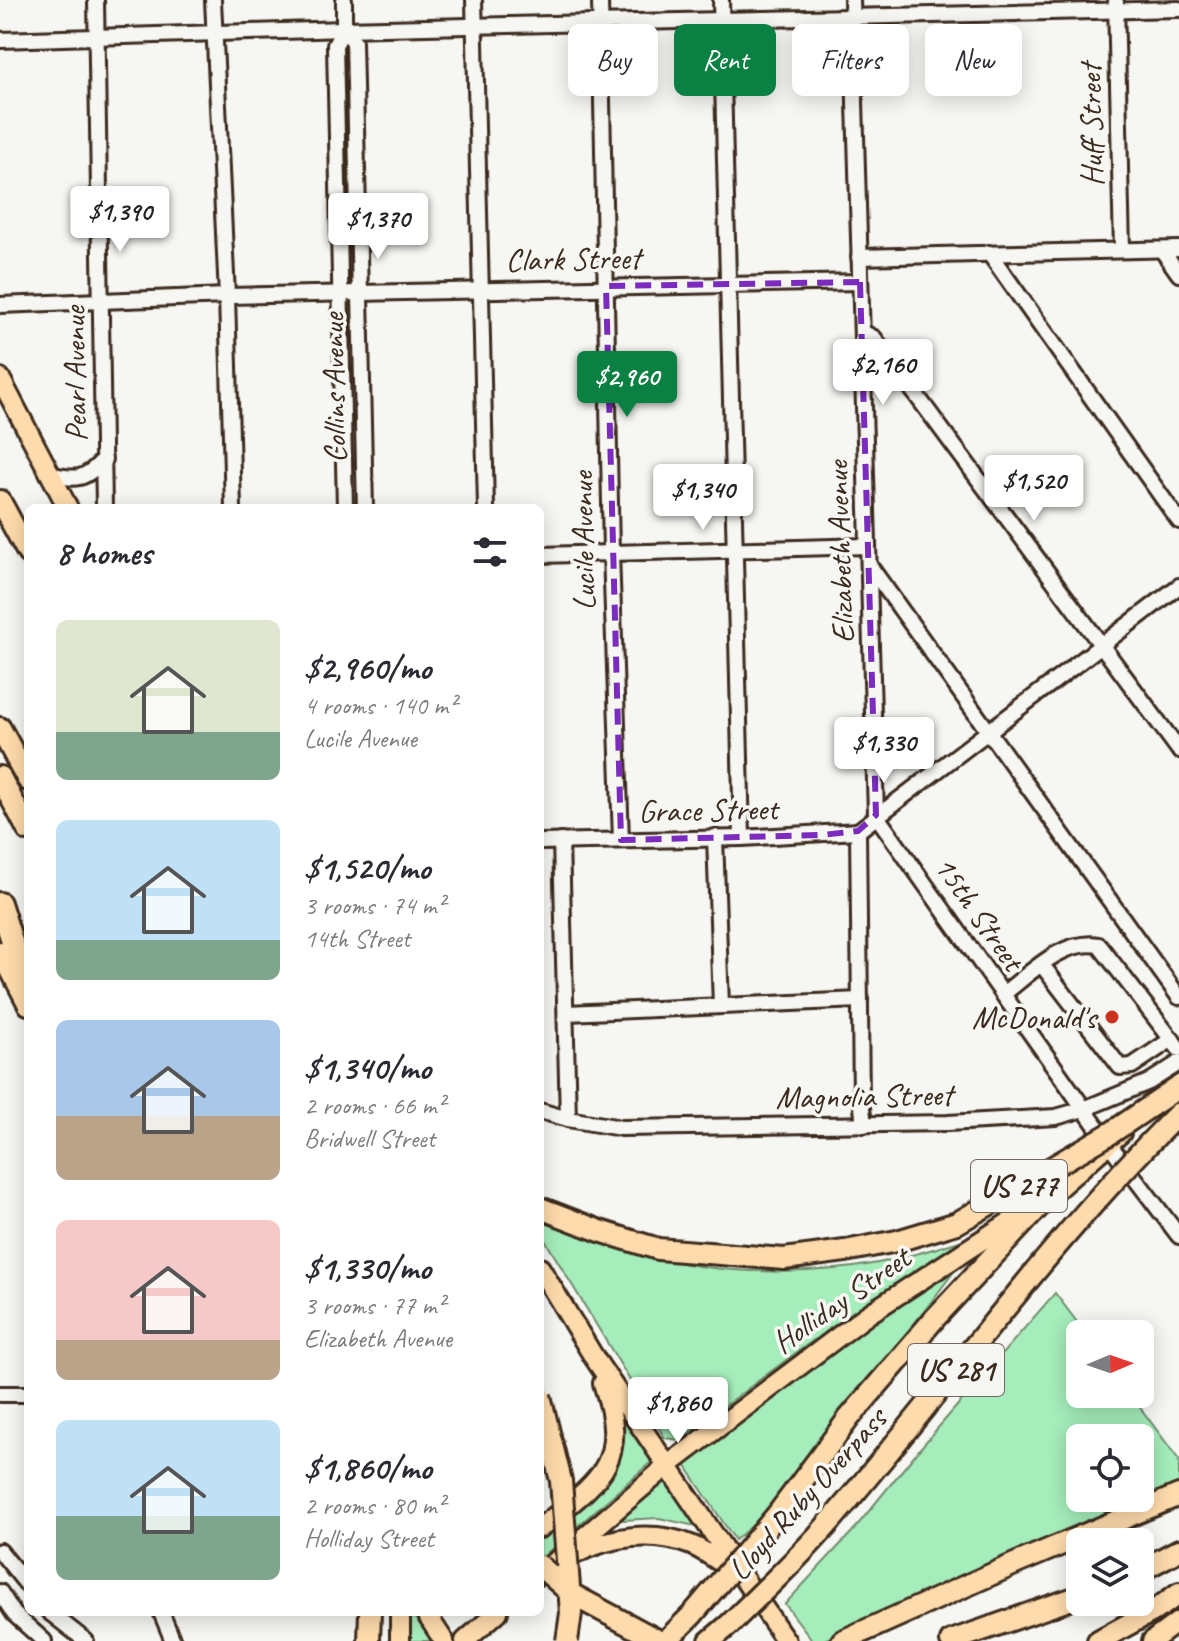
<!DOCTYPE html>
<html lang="en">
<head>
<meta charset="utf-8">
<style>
	body { margin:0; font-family:Caveat,sans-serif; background:#f2f2f3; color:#2b2b33; height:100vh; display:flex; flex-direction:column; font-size:30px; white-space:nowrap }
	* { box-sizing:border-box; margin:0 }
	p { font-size:26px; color:#7c7c81 }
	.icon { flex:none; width:44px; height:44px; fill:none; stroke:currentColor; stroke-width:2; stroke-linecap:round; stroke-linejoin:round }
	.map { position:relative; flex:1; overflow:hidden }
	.panel { position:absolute; left:24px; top:504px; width:520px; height:1112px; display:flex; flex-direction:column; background:#fff; border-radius:12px; box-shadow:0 4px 20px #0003 }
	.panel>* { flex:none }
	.banner { position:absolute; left:568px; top:24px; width:490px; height:72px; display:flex; gap:16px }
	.needle { width:52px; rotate:88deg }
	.fabs { position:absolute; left:1066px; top:1320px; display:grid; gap:16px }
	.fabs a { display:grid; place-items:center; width:88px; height:88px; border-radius:12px; background:#fff; box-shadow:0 4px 20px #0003; font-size:40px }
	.price { position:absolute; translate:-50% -68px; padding:0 18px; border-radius:8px; background:#fff; color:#222; font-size:26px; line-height:52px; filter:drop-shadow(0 2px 4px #0008) }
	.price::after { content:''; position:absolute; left:50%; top:48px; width:24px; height:18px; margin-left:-12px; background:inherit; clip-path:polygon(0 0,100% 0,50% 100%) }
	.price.active { background:#0b8043; color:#fff }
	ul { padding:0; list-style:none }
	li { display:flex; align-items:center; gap:24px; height:200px; padding:0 32px }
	li span { display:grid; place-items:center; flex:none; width:224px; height:160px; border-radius:12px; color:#555 }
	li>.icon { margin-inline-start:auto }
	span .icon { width:96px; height:96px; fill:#fffc; stroke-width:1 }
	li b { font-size:34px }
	h2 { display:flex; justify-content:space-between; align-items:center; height:96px; padding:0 32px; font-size:34px }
	.tag { padding:0 28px; border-radius:12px; background:#fff; box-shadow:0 4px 20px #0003; font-size:28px; line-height:72px }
	.tag.active { background:#0b8043; color:#fff }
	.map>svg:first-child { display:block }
	.green { fill:#a5edbb; stroke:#708c6c; stroke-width:2; fill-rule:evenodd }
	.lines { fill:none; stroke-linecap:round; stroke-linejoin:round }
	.minor-casing { stroke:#3b2a1e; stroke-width:20 }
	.major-casing { stroke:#3b2a1e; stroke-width:24 }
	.highway-casing { stroke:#3b2a1e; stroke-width:26 }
	.minor { stroke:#f6f6f2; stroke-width:14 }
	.major { stroke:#fedbac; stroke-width:18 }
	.highway { stroke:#fedbac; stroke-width:20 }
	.highway-bridge-casing { stroke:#3b2a1e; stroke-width:26; stroke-linecap:butt }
	.highway-bridge { stroke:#fedbac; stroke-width:20 }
	.marked { fill:none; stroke:#7b2cbf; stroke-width:6; stroke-dasharray:16 10; stroke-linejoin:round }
	.poi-dot { fill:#c8321e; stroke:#f6f6f2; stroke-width:3 }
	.labels { text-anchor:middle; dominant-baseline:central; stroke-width:7; stroke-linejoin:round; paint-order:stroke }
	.shield { fill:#f6f6f2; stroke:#73675e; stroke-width:2 }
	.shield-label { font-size:30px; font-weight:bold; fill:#3b2a1e }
	.street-label { font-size:32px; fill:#3b2a1e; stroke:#f6f6f2 }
	.poi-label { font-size:32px; fill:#3b2a1e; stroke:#f6f6f2; text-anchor:end }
</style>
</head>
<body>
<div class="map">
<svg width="1179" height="1641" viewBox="0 0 1179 1641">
	<rect width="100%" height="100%" fill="#f6f6f2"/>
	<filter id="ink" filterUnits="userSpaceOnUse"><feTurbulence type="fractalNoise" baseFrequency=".0125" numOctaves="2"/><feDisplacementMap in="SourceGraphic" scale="16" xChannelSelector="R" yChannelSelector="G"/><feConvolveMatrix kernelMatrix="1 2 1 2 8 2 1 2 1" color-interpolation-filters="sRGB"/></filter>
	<g filter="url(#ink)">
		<g class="green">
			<path d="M540,1216C576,1229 612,1244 649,1255C714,1275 811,1276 878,1263C912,1256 945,1246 978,1235C871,1294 776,1367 680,1440L665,1438L540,1232Z"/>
			<path d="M956,1269L777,1505L735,1540L685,1465L825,1357L930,1283Z"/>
			<path d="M1055,1293L1086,1334H1080V1394H1130L1179,1460V1490L910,1601L822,1641H813L785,1604L852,1532L917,1452ZM1080,1438H1140V1498H1080Z"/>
			<path d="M623,1413L651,1455L650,1463L540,1559V1538C565,1517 606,1493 617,1461C622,1447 621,1431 620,1416Z"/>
			<path d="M666,1480L697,1523L695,1526L659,1518L623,1520L620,1518Z"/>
			<path d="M407,1612H417L437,1641H407Z"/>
		</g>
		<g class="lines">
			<defs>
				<g id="minor">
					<path d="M96,0L104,508"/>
					<path d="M213,0L227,296L233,508"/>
					<path d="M344,0V29L335,45L345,508"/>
					<path d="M474,0L486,508"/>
					<path d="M600,0L611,553L621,840"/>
					<path d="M721,0L742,838"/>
					<path d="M852,0L876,815L1109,1144L1179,1236"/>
					<path d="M1116,2L1122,250"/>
					<path d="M344,29L354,42L365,508"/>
					<path d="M0,40L344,29L1179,9"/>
					<path d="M1162,250L1179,274"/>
					<path d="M989,253L1179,521"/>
					<path d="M859,257L1179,249"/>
					<path d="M0,305L227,296L860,282"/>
					<path d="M862,332L874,338L1179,750"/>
					<path d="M48,474C77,480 84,481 104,459"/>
					<path d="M540,555L868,546"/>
					<path d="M869,565L1179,997"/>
					<path d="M858,831L861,1099L864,1125"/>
					<path d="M715,837L721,1006"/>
					<path d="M561,841L568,1119"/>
					<path d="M540,842L742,838L858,831L1179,586"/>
					<path d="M1042,965L1120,1067L1132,1066L1172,1039"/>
					<path d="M1003,994C1031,973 1062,939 1099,945L1179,1049"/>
					<path d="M567,1013L860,1000"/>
					<path d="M540,1111L568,1119L621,1128L948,1123L1056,1117L1084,1109L1149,1082L1179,1063"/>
					<path d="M0,1394H28"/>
					<path d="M0,1551L28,1586"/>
					<path d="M0,1592L14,1614L44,1641"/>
					<path d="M49,1612L86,1641"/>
					<path d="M161,1612L173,1641"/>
				</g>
				<g id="major">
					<path d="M0,378L68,508"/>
					<path d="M0,951L28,1005"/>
					<path d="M540,1268L595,1359L786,1641"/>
					<path d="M540,1528C599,1481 631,1464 603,1383"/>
					<path d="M575,1554C610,1536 653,1530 691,1545C706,1551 721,1563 734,1571"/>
					<path d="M540,1575L667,1466L867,1315L1048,1197L1121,1133"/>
					<path d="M425,1612L444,1641"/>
					<path d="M400,1641V1612"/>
					<path d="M465,1641L498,1612"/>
					<path d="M1152,1641L1179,1621"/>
				</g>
				<g id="highway">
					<path d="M0,501L28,553"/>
					<path d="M0,728L28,780"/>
					<path d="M0,777L28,830"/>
					<path d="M0,903L28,992"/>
					<path d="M540,1208L600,1231L658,1249L784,1259L845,1251"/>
					<path d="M777,1515L849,1418L935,1318L1048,1197"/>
					<path d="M1140,1571L1179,1550"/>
					<path d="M369,1641L370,1612"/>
					<path d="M710,1641L730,1624"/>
					<path d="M842,1641L1017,1563L1179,1495"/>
					<path d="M951,1641L1080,1596"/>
					<path d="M1098,1641L1160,1607L1179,1593"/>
				</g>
			</defs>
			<use href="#minor" class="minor-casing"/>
			<use href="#major" class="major-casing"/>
			<use href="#highway" class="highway-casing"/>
			<use href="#minor" class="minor"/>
			<use href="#major" class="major"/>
			<use href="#highway" class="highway"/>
			<defs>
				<g id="highway-bridge">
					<path d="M845,1251L897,1241L957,1223L1111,1133L1179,1087"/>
					<path d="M540,1396L561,1481L571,1613L567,1641"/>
					<path d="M540,1566L573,1595L659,1641"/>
					<path d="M730,1624C763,1591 798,1559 828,1524C946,1388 1050,1240 1179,1113"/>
					<path d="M666,1641L692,1615L777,1515"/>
				</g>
			</defs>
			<use href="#highway-bridge" class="highway-bridge-casing"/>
			<use href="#highway-bridge" class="highway-bridge"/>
		</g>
	</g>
	<path class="marked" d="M860,282L876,815L858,831L822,835L621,840L606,286Z"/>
	<circle class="poi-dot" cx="1112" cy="1017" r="8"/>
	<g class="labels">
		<g class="shield">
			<rect x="971" y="1160" width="96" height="52" rx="6"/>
			<rect x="908" y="1344" width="96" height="52" rx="6"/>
		</g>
		<g class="shield-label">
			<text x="1019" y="1186">US 277</text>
			<text x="956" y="1370">US 281</text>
		</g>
		<g class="street-label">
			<text transform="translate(1091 125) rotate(-91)">Huff Street</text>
			<text transform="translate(573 259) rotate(-1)">Clark Street</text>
			<text transform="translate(75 374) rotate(-91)">Pearl Avenue</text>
			<text transform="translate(334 388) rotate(-91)">Collins Avenue</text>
			<text transform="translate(583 541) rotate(-91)">Lucile Avenue</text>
			<text transform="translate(840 552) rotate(-92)">Elizabeth Avenue</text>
			<text transform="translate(708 810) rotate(-1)">Grace Street</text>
			<text transform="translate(979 913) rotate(55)">15th Street</text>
			<text transform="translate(864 1096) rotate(-1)">Magnolia Street</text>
			<text transform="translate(841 1300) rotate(-35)">Holliday Street</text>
			<text transform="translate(807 1494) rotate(-48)">Lloyd Ruby Overpass</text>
		</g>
		<g class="poi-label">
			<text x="1096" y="1017">McDonald's</text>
		</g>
	</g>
</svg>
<div class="fabs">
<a><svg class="needle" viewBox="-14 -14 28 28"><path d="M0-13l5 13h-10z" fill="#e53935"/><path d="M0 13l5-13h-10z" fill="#7c7c81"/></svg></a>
<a><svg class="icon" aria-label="locate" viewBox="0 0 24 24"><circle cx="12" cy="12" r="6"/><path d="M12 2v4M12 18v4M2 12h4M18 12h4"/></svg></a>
<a><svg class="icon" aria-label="layers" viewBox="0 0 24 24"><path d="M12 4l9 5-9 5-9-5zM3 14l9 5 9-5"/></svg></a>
</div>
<b class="price" style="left:120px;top:254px">$1,390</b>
<b class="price" style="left:378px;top:261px">$1,370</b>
<b class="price" style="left:883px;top:407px">$2,160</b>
<b class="price active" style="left:627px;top:419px">$2,960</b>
<b class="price" style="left:1034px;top:523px">$1,520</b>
<b class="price" style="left:703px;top:532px">$1,340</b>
<b class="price" style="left:884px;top:785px">$1,330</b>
<b class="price" style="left:678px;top:1445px">$1,860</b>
<div class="banner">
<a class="tag">Buy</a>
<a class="tag active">Rent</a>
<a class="tag">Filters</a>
<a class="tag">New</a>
</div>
<section class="panel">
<h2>8 homes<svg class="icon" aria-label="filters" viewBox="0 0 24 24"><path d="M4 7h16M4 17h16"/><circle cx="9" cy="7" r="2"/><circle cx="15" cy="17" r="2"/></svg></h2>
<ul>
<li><span style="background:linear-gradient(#dfe7d0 70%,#7fa58c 0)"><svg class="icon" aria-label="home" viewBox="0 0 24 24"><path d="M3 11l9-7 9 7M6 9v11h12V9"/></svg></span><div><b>$2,960/mo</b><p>4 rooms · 140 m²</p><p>Lucile Avenue</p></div></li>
<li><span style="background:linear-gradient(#bfe0f5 75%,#7fa58c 0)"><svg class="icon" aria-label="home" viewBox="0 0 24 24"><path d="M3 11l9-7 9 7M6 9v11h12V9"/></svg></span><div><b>$1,520/mo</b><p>3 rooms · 74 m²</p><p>14th Street</p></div></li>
<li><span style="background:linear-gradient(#a9c7e8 60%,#b9a48a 0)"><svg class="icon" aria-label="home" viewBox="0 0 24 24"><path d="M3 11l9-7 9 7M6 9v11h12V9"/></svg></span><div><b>$1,340/mo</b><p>2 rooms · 66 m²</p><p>Bridwell Street</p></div></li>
<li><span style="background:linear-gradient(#f6c9c9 75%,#b9a48a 0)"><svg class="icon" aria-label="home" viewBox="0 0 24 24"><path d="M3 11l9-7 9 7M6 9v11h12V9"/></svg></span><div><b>$1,330/mo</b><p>3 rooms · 77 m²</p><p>Elizabeth Avenue</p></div></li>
<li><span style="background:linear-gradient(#bfe0f5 60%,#7fa58c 0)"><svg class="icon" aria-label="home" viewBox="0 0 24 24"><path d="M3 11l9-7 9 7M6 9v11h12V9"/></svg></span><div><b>$1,860/mo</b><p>2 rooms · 80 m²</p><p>Holliday Street</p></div></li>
</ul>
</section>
</div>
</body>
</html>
